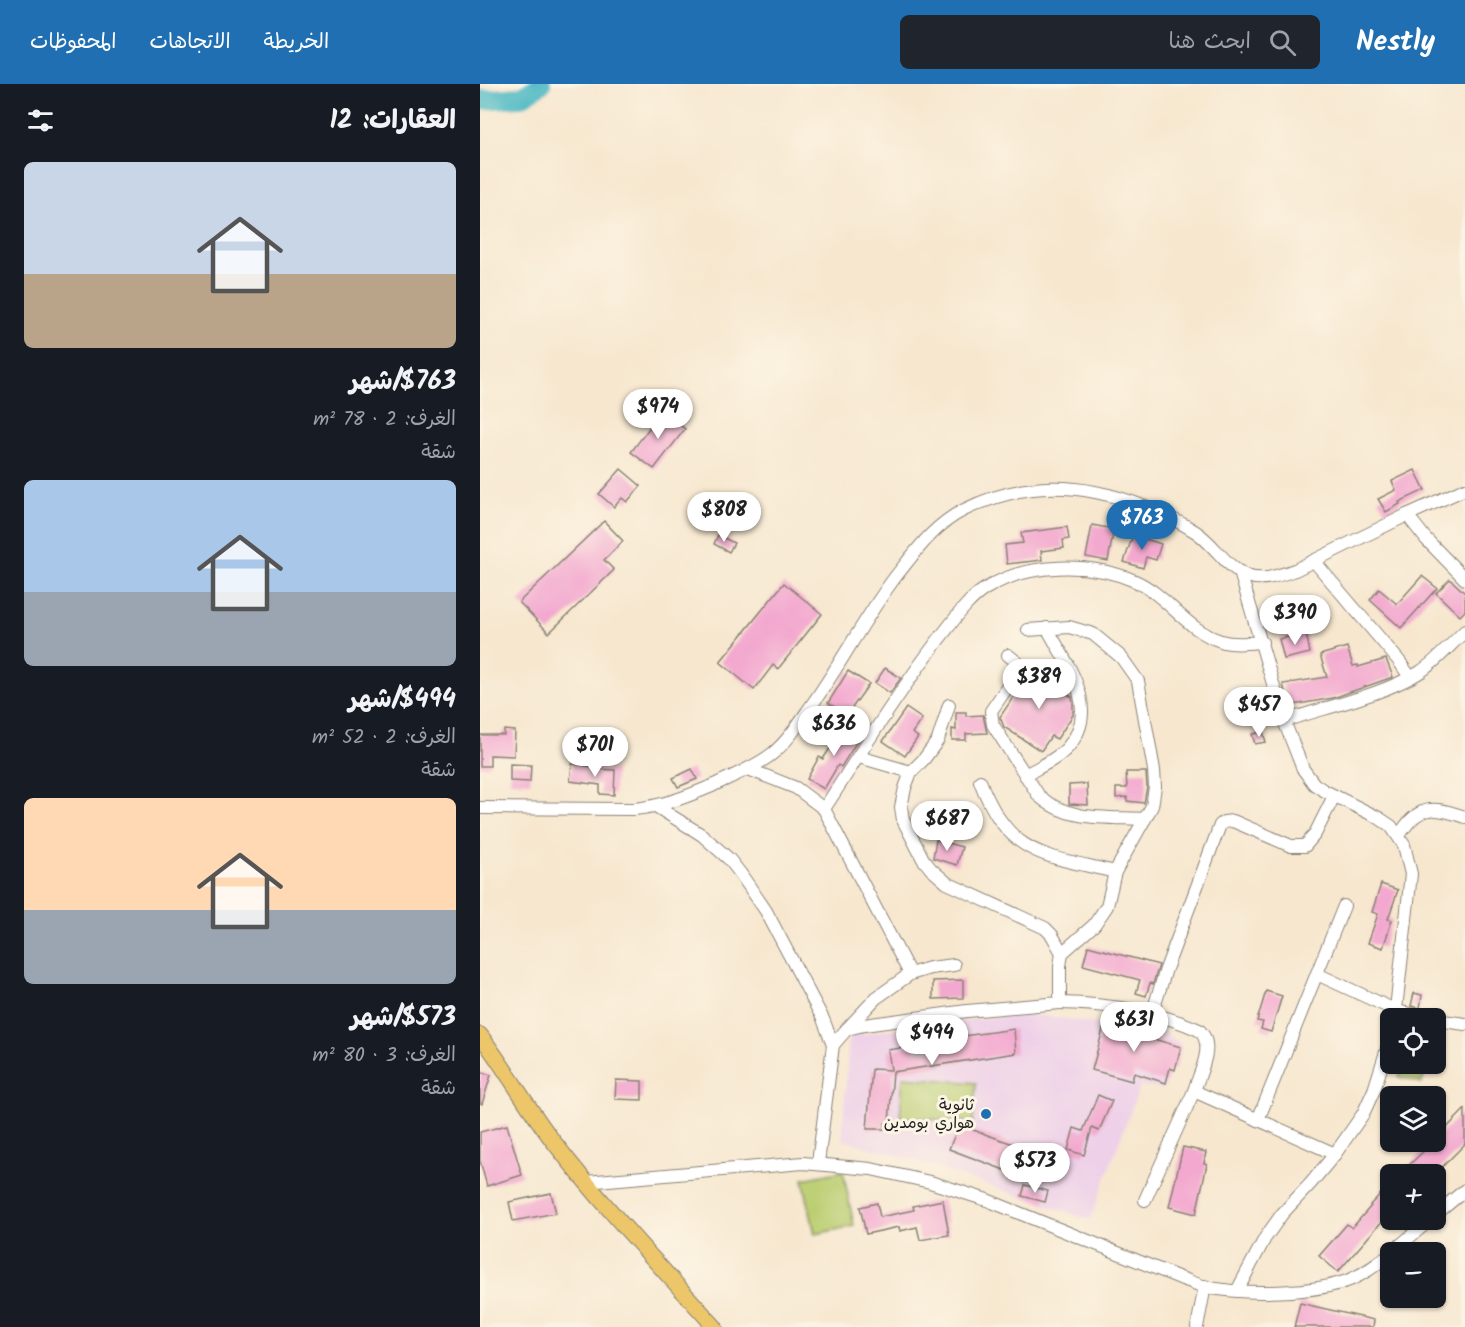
<!DOCTYPE html>
<html lang="ar">
<head>
<meta charset="utf-8">
<style>
	body { margin:0; font-family:Kalam,"Playpen Sans Arabic",sans-serif; background:#20242c; color:#f1f3f6; direction:rtl; height:100vh; display:flex; flex-direction:column; font-size:22px; white-space:nowrap }
	* { box-sizing:border-box; margin:0 }
	p { font-size:20px; color:#9ea1a6 }
	.icon { flex:none; width:33px; height:33px; fill:none; stroke:currentColor; stroke-width:2; stroke-linecap:round; stroke-linejoin:round }
	.map { position:relative; flex:1; overflow:hidden; direction:ltr }
	.side { display:flex; flex-direction:column; background:#171b24; width:480px }
	.side>* { flex:none }
	.buttons { position:absolute; left:900px; top:924px; display:grid; gap:12px }
	.buttons a { display:grid; place-items:center; width:66px; height:66px; border-radius:9px; background:#171b24; box-shadow:0 2px 4px #0004; font-size:30px }
	.price { position:absolute; translate:-50% -51px; padding:0 14px; border-radius:21px; background:#fff; color:#222; font-size:20px; line-height:39px; filter:drop-shadow(0 2px 3px #0008) }
	.price::after { content:''; position:absolute; left:50%; top:36px; width:18px; height:14px; margin-left:-9px; background:inherit; clip-path:polygon(0 0,100% 0,50% 100%) }
	.price.selected { background:#1f6fb2; color:#fff }
	ul { padding:0; list-style:none }
	li { display:grid; align-content:center; gap:12px; height:318px; padding:0 24px }
	li span { display:grid; place-items:center; height:186px; border-radius:9px; color:#555 }
	li>.icon { margin-inline-start:auto }
	span .icon { width:108px; height:108px; fill:#fffc; stroke-width:1 }
	li b { font-size:26px }
	h2 { display:flex; justify-content:space-between; align-items:center; height:72px; padding:0 24px; font-size:26px }
	header { display:flex; align-items:center; gap:36px; box-sizing:border-box; height:84px; padding:0 30px; background:#1f6fb2; color:#fff }
	header strong { font-size:28px }
	nav { display:flex; gap:33px; margin-inline-start:auto; font-size:21px }
	.search { width:420px; height:54px; background:#20242c; display:flex; align-items:center; gap:15px; box-sizing:border-box; padding:0 21px; border-radius:9px; color:#9ea1a6; font-size:22px }
	main { display:flex; flex:1; min-height:0 }
	.map>svg:first-child { display:block }
	.built { fill:#eed0e8 }
	.green { fill:#bacd70; stroke:#6b7446; stroke-width:1.5 }
	.lines { fill:none; stroke-linecap:round; stroke-linejoin:round }
	.river { stroke:#4ab8c3; stroke-width:20 }
	.building { fill:#f3a9cf }
	.minor-casing { stroke:#8a8276; stroke-width:14 }
	.major-casing { stroke:#8a8276; stroke-width:17 }
	.minor { stroke:#fff; stroke-width:12 }
	.major { stroke:#ecc669; stroke-width:15 }
	.poi-dot { fill:#1f6fb2; stroke:#fcf5e5; stroke-width:2 }
	.labels { text-anchor:middle; dominant-baseline:central; stroke-width:6; stroke-linejoin:round; paint-order:stroke }
	.poi-label { font-size:16px; fill:#1c1c1c; stroke:#fcf5e5; text-anchor:end }
</style>
</head>
<body>
<header>
<strong>Nestly</strong>
<div class="search"><svg class="icon" aria-label="search" viewBox="0 0 24 24"><circle cx="10" cy="10" r="6"/><path d="M15 15l6 6"/></svg>ابحث هنا</div>
<nav><a>الخريطة</a><a>الاتجاهات</a><a>المحفوظات</a></nav>
</header>
<main>
<div class="map">
<svg width="985" height="1243" viewBox="0 0 985 1243">
	<rect width="100%" height="100%" fill="#fcf5e5"/>
	<filter id="ink" filterUnits="userSpaceOnUse"><feTurbulence type="fractalNoise" baseFrequency=".0167" numOctaves="2"/><feDisplacementMap in="SourceGraphic" scale="12" xChannelSelector="R" yChannelSelector="G"/><feConvolveMatrix kernelMatrix="1 2 1 2 8 2 1 2 1" color-interpolation-filters="sRGB"/></filter>
	<filter id="wash" filterUnits="userSpaceOnUse"><feTurbulence type="fractalNoise" baseFrequency=".008" numOctaves="4" result="noise"/><feDisplacementMap in="SourceGraphic" scale="24" xChannelSelector="R" yChannelSelector="G"/><feGaussianBlur stdDeviation="1.35" result="paint"/><feColorMatrix in="noise" values="0 0 0 0 0 0 0 0 0 0 0 0 0 0 0 0 0 1.4 0 .05"/><feComposite in="paint" operator="in"/></filter>
	<g filter="url(#wash)">
		<rect width="100%" height="100%" fill="#f7e7cf"/>
		<path class="built" d="M624,929L677,945L701,959L684,1005L660,1002L610,1136L429,1074L362,1056L369,953L465,935L467,938L554,930L619,940Z"/>
		<g class="green">
			<path d="M923,980H947L942,999L919,993Z"/>
			<path d="M423,993L496,999L493,1038L420,1033Z"/>
			<path d="M363,1087L374,1142L335,1150L323,1095Z"/>
		</g>
		<g class="lines">
			<path class="river" d="M0,16L41,13L61,0"/>
		</g>
		<g id="blocks">
			<g class="building">
				<path d="M182,327L205,345L174,385L151,368Z"/>
				<path d="M141,385L161,402L147,418L142,414L134,423L119,410Z"/>
				<path d="M935,386L945,406L919,418L920,420L906,428L898,415L916,406L912,397Z"/>
				<path d="M124,437L143,457L124,476L134,486L69,549L39,518Z"/>
				<path d="M612,441L634,445L628,477L606,473Z"/>
				<path d="M587,443L589,455L583,456L584,464L561,467L562,476L527,480L525,461L543,459L541,449Z"/>
				<path d="M238,451L254,459L249,468L234,460Z"/>
				<path d="M653,451L681,460L676,476L666,473L663,484L644,478Z"/>
				<path d="M942,492L957,504L921,544L890,516L899,505L917,520Z"/>
				<path d="M970,495L985,509V527L980,532L956,509Z"/>
				<path d="M304,499L342,530L298,585L293,581L274,606L240,578Z"/>
				<path d="M826,549L830,569L804,575L799,555Z"/>
				<path d="M867,563L873,582L878,581V583L906,575L913,593L853,614L808,622L803,600L847,593L840,571Z"/>
				<path d="M554,582L588,604L584,608L592,613L593,619V631L577,655L571,652L561,667L524,643L520,633Z"/>
				<path d="M405,584L421,594L410,609L395,599Z"/>
				<path d="M368,587L389,600L367,631L348,619Z"/>
				<path d="M426,624L442,635L432,649L438,653L425,672L403,657Z"/>
				<path d="M476,628H486V632L503,631L507,649L486,650V656H472V645L476,646Z"/>
				<path d="M366,640L381,651L361,683L358,681L344,705L327,695L339,673L343,675Z"/>
				<path d="M24,646L35,647L34,672L10,671V682H0V651H24Z"/>
				<path d="M783,648L786,658L775,660L772,650Z"/>
				<path d="M30,680L51,681L50,698L30,697Z"/>
				<path d="M92,680L115,683V685L135,686L134,711L120,710V701L90,697Z"/>
				<path d="M212,685L217,695L198,703L193,694Z"/>
				<path d="M646,688H666L667,703L664,719L647,717V713L636,714V704H647Z"/>
				<path d="M607,700L608,721L589,720V701Z"/>
				<path d="M456,756L482,763L477,781L453,774Z"/>
				<path d="M901,800L918,806L908,835L912,836L903,864L888,859L898,830L892,828Z"/>
				<path d="M608,862L679,881L673,900L670,899L666,912L656,909L660,896L603,881Z"/>
				<path d="M483,896V914L453,915V897Z"/>
				<path d="M786,907L802,912L791,948L781,945L783,938L777,937Z"/>
				<path d="M934,909L942,911L940,924L931,922Z"/>
				<path d="M626,934L666,943L663,952L701,963L695,986L690,984L686,999L654,989L652,997L612,986Z"/>
				<path d="M534,945L536,969L413,988L409,1039H405V1045H387L392,985L411,986L408,966L434,962L435,968L470,963L469,954Z"/>
				<path d="M0,988L11,991L2,1020L0,1019Z"/>
				<path d="M136,996L162,997V1016L135,1015Z"/>
				<path d="M618,1011L632,1017L619,1047L612,1044L604,1071L588,1066L594,1044L603,1047Z"/>
				<path d="M985,1025V1060L955,1090H920L953,1058H956V1055Z"/>
				<path d="M27,1041L42,1091L7,1102L0,1077V1048Z"/>
				<path d="M479,1041L536,1061L527,1087L469,1065Z"/>
				<path d="M703,1063L726,1068L724,1079L727,1080L716,1130L689,1123Z"/>
				<path d="M910,1100V1142L904,1135L858,1188L839,1172L867,1140L872,1144L891,1122L890,1121Z"/>
				<path d="M545,1101L568,1107L565,1118L542,1112Z"/>
				<path d="M71,1109L76,1129L33,1137L29,1118Z"/>
				<path d="M463,1116L469,1151L440,1156L437,1143L420,1147L419,1143L386,1150L380,1123L397,1119L400,1133L434,1126L433,1122Z"/>
				<path d="M820,1219L894,1236L893,1243H814Z"/>
			</g>
		</g>
	</g>
	<g filter="url(#ink)">
		<use href="#blocks" fill-opacity="0" stroke="#8a8276" stroke-width="1.5"/>
		<g class="lines">
			<defs>
				<g id="minor">
					<path d="M927,431L985,405"/>
					<path d="M834,477L919,577L930,593"/>
					<path d="M760,488L804,637L823,685L834,700L843,706L899,734L911,742L924,761L931,790L915,934"/>
					<path d="M528,571L538,579L539,586L511,627L513,641L559,712C587,738 629,733 665,735"/>
					<path d="M469,621L458,656L444,675L431,688L425,704L421,723L423,736L443,775L451,785L467,799L565,844L572,851L582,869"/>
					<path d="M804,637C846,623 903,611 940,588C957,577 970,561 985,547"/>
					<path d="M379,673L431,688"/>
					<path d="M268,685L316,704L344,725L430,890L396,914L367,945"/>
					<path d="M545,691C559,683 578,675 588,663C622,625 586,579 567,544"/>
					<path d="M500,697C529,773 564,771 635,788"/>
					<path d="M177,723L222,751L249,775L260,789L286,827L343,935L353,961L338,1079"/>
					<path d="M0,724L154,725C183,722 206,713 232,702C252,692 274,684 292,670C307,658 318,641 329,625C360,582 384,534 416,492C436,467 454,441 484,426C545,396 600,398 663,422C681,429 699,437 716,448C734,460 747,484 767,492C783,498 800,491 815,486L927,431L946,455L985,495"/>
					<path d="M344,725C381,668 418,609 459,555C473,538 486,517 505,505C547,478 610,478 655,497C687,511 707,547 741,557C753,561 769,559 782,558"/>
					<path d="M919,752C938,720 953,722 985,733"/>
					<path d="M430,890L450,884L474,881"/>
					<path d="M837,890L917,927L948,934"/>
					<path d="M580,919C626,920 677,927 719,946C736,961 719,990 714,1007L855,1070"/>
					<path d="M672,930L686,885L740,741L744,738L753,737L811,762H825L835,750L854,712"/>
					<path d="M956,936L985,940"/>
					<path d="M353,961L367,945L384,941L487,927L580,919V882L582,869L614,841L627,822L635,788L672,722L675,703L674,686L658,597L641,573L613,550L589,543L548,546"/>
					<path d="M778,1036L864,822"/>
					<path d="M106,1098L323,1079L391,1085L450,1098L507,1116L700,1194C709,1197 718,1201 726,1203C764,1211 836,1210 872,1195C887,1188 898,1180 910,1170"/>
					<path d="M665,1116L714,1007"/>
					<path d="M956,1130L985,1106"/>
					<path d="M912,1168L950,1136"/>
					<path d="M757,1207L785,1154L802,1130L831,1099L855,1070L883,1030L894,1006L910,955"/>
					<path d="M717,1243L725,1202"/>
				</g>
				<path id="major" d="M0,951C26,985 47,1023 73,1057C123,1122 180,1182 235,1243"/>
			</defs>
			<use href="#minor" class="minor-casing"/>
			<use href="#major" class="major-casing"/>
			<use href="#minor" class="minor"/>
			<use href="#major" class="major"/>
		</g>
	</g>
	<circle class="poi-dot" cx="506" cy="1030" r="6"/>
	<g class="labels">
		<g class="poi-label">
			<text x="494" y="1021">ثانوية<tspan x="494" dy="18">هواري بومدين</tspan></text>
		</g>
	</g>
</svg>
<div class="buttons">
<a><svg class="icon" aria-label="locate" viewBox="0 0 24 24"><circle cx="12" cy="12" r="6"/><path d="M12 2v4M12 18v4M2 12h4M18 12h4"/></svg></a>
<a><svg class="icon" aria-label="layers" viewBox="0 0 24 24"><path d="M12 4l9 5-9 5-9-5zM3 14l9 5 9-5"/></svg></a>
<a>+</a>
<a>−</a>
</div>
<b class="price" style="left:178px;top:356px">$974</b>
<b class="price" style="left:244px;top:459px">$808</b>
<b class="price selected" style="left:662px;top:467px">$763</b>
<b class="price" style="left:815px;top:562px">$390</b>
<b class="price" style="left:559px;top:626px">$389</b>
<b class="price" style="left:779px;top:654px">$457</b>
<b class="price" style="left:354px;top:673px">$636</b>
<b class="price" style="left:115px;top:694px">$701</b>
<b class="price" style="left:467px;top:768px">$687</b>
<b class="price" style="left:654px;top:969px">$631</b>
<b class="price" style="left:452px;top:982px">$494</b>
<b class="price" style="left:555px;top:1110px">$573</b>
</div>
<section class="side">
<h2>العقارات: 12<svg class="icon" aria-label="filters" viewBox="0 0 24 24"><path d="M4 7h16M4 17h16"/><circle cx="9" cy="7" r="2"/><circle cx="15" cy="17" r="2"/></svg></h2>
<ul>
<li><span style="background:linear-gradient(#c9d6e8 60%,#b9a48a 0)"><svg class="icon" aria-label="home" viewBox="0 0 24 24"><path d="M3 11l9-7 9 7M6 9v11h12V9"/></svg></span><div><b>$763/شهر</b><p>الغرف: 2 · 78 m²</p><p>شقة</p></div></li>
<li><span style="background:linear-gradient(#a9c7e8 60%,#9aa5b1 0)"><svg class="icon" aria-label="home" viewBox="0 0 24 24"><path d="M3 11l9-7 9 7M6 9v11h12V9"/></svg></span><div><b>$494/شهر</b><p>الغرف: 2 · 52 m²</p><p>شقة</p></div></li>
<li><span style="background:linear-gradient(#ffd9b3 60%,#9aa5b1 0)"><svg class="icon" aria-label="home" viewBox="0 0 24 24"><path d="M3 11l9-7 9 7M6 9v11h12V9"/></svg></span><div><b>$573/شهر</b><p>الغرف: 3 · 80 m²</p><p>شقة</p></div></li>
</ul>
</section>
</main>
</body>
</html>
